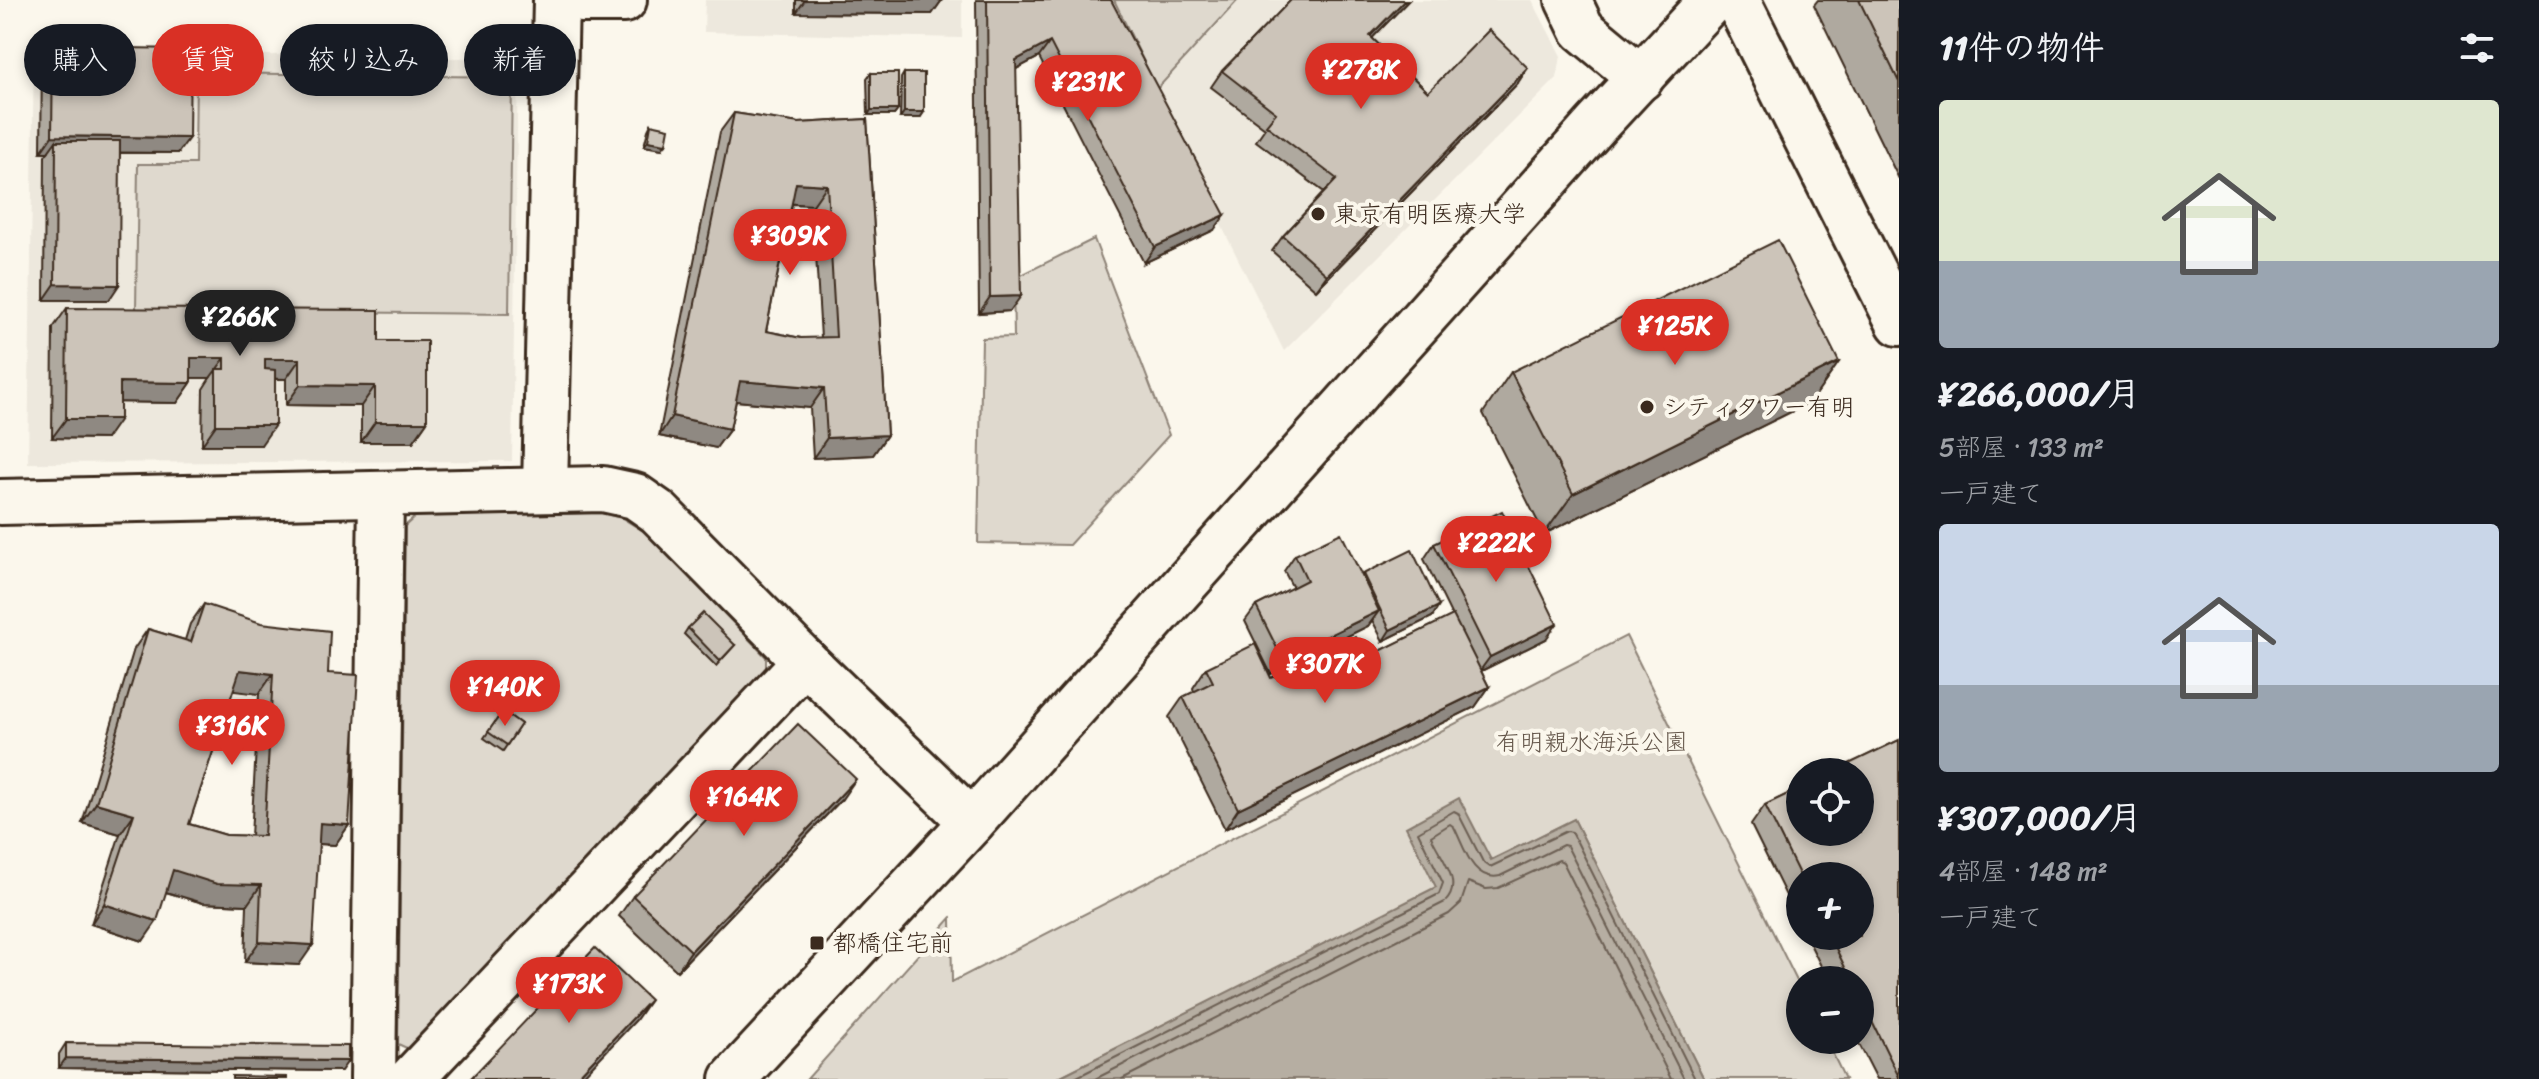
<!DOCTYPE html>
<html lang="ja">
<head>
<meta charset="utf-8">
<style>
	body { margin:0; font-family:Sriracha,"Klee One",sans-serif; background:#20242c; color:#f1f3f6; height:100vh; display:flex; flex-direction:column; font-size:30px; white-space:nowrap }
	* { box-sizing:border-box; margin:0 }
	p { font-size:26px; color:#9ea1a6 }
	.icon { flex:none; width:44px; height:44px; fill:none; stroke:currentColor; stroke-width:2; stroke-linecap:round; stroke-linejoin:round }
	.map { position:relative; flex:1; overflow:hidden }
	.side { display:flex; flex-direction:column; background:#171b24; width:640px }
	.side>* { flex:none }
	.top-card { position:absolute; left:24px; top:24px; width:760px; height:72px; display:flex; gap:16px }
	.buttons { position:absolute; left:1786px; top:758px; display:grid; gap:16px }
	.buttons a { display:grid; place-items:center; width:88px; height:88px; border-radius:50%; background:#171b24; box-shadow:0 4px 12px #0003; font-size:40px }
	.price { position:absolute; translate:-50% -68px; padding:0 18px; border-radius:28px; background:#d93025; color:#fff; font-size:26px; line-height:52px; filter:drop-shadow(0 2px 4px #0008) }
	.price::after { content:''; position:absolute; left:50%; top:48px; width:24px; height:18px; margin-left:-12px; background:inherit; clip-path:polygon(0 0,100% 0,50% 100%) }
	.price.current { background:#222; color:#fff }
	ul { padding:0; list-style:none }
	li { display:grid; align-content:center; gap:16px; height:424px; padding:0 40px }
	li span { display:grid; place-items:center; height:248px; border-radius:8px; color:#555 }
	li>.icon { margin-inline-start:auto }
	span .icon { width:144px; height:144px; fill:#fffc; stroke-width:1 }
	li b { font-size:34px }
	h2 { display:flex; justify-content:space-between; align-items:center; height:96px; padding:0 40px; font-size:34px }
	.chip { padding:0 28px; border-radius:36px; background:#171b24; box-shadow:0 4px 12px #0003; font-size:28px; line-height:72px }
	.chip.current { background:#d93025; color:#fff }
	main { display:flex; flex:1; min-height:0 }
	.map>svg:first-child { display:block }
	.built { fill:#ede8dd }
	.green { fill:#dfd9ce; stroke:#8d8276; stroke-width:2 }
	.water { fill:#b6aea2; stroke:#85796d; stroke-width:2 }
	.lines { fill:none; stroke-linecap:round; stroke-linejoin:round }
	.shore { stroke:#6c5f53; stroke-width:2 }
	.secondary-casing { stroke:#3b2a1e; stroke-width:50 }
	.secondary { stroke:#fbf7ec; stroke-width:44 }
	.wall { fill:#afa99f; stroke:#3b2a1e; stroke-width:2; fill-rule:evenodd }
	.shaded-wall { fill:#8f8982; stroke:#3b2a1e; stroke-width:2 }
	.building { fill:#ccc4b9; stroke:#3b2a1e; stroke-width:2; fill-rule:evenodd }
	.poi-dot { fill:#3b2a1e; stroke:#fbf7ec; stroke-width:3 }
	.labels { text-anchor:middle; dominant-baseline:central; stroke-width:8; stroke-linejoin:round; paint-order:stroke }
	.poi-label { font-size:24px; fill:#3b2a1e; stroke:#fbf7ec; text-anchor:start }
	.park-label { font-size:24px; fill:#64564a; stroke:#fbf7ec }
</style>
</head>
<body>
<main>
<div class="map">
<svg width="1899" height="1079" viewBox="0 0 1899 1079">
	<rect width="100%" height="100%" fill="#fbf7ec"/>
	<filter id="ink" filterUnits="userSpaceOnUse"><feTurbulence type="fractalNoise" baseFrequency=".0125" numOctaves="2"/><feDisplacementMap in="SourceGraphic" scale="16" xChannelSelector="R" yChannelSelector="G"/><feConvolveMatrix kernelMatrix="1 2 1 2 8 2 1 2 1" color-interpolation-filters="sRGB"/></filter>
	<g filter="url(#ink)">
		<g class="built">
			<path d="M705,0H962V38L704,32Z"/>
			<path d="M1109,0H1532L1561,56L1557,78L1284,351Z"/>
			<path d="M34,51L518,59L512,461L28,463Z"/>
		</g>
		<g class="green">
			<path d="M1114,0H1238L1157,89Z"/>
			<path d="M196,73L512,77L509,314L136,310L138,164H195Z"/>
			<path d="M1094,239L1169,435L1069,545L978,543L982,338L1014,337L1013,279Z"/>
			<path d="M601,513L622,518L648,534L766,657V669L411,1050L398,1044L405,526L416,516Z"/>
			<path d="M1626,636L1800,987V1040H1826L1845,1079H1704L1574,819L1055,1079H807L951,918L952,982Z"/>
		</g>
		<path class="water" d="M1459,798L1491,860L1574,819L1704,1079H1055L1436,887L1406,827Z"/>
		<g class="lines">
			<g class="shore">
				<path d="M1073,1079L1439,894L1443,883L1418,832L1454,811L1458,813L1483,862L1490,867L1567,831L1572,832L1695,1079"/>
				<path d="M1095,1079L1445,902C1465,883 1439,856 1431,836L1450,824L1454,827C1464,846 1472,882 1500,876L1563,845L1567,846L1684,1079"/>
				<path d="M1122,1079L1449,914L1461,903L1468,882L1486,889L1498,888L1559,860L1563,862L1671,1079"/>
			</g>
			<defs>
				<g id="secondary">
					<path d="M581,0H624"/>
					<path d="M1568,0L1582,29L1641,78"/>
					<path d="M1737,0L1899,323"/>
					<path d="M545,489L556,0"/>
					<path d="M0,502L603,489L635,496L658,512L805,661L972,822"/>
					<path d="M373,1079L381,495"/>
					<path d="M411,1079L805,661"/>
					<path d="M733,1079L972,822L1596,125L1712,0"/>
				</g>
			</defs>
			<use href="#secondary" class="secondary-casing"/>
			<use href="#secondary" class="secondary"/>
		</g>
		<g class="wall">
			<path d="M796,0H942L932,14L796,13Z"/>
			<path d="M976,0H1111L1214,230L1144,263L1039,57L1016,69L1010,311L979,313Z"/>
			<path d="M1291,0H1409L1372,38L1428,92L1517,84L1316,290L1272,251L1283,236L1324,192L1256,141L1265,128L1211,87L1222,71Z"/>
			<path d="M1818,0H1899V179L1814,5Z"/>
			<path d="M53,47L178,153H120L109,300H44L45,156L48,152H41L42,62Z"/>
			<path d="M871,73L898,110L894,115H868L867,78Z"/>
			<path d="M904,73L924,112L920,118H900L901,78Z"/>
			<path d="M734,113L799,123L867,119L887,435L873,455L813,458L810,408L736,401L730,429L716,448L659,436L720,132ZM792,204L813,205L821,338H801L766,331Z"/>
			<path d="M651,124L662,149L644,146L648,130Z"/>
			<path d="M67,308L379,341L427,422L413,442H361V406L286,405V379H275L261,445H202L203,389L210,378H191V383L177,403L120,402L106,439L52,438L53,328Z"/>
			<path d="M1839,362L1811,402L1544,534L1483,413L1511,372Z"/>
			<path d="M1434,544L1546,639L1481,671L1489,687L1475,707L1225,829L1169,717L1183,697L1194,692L1193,688L1206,668L1271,678L1366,658L1452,616L1424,559Z"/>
			<path d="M1295,555L1362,576L1363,574L1439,606L1432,617L1383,641L1372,620L1368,626L1271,674L1245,621L1256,606L1293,588L1284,571Z"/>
			<path d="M204,604L328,673L349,825L335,845L319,844L299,965L245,962L247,905L203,903L166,892L143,941L91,924L120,834L82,823L134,649L148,629L185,640L190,624ZM233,690L259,694L251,836L226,835L189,824Z"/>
			<path d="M688,628L735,645L716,666L684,634Z"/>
			<path d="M503,711L521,724L503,751L484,738Z"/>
			<path d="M1899,740V1079H1877L1857,1040H1860V980H1828L1806,936H1860L1800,876V924L1751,825L1765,805Z"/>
			<path d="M842,799L677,971L619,916L633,896Z"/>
			<path d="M66,1043L341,1071L59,1068V1054Z"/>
		</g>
		<g class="shaded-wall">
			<path d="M805,0H942L932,14L796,13Z"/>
			<path d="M1405,0H1409L1359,52L1370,36Z"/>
			<path d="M1050,42L1039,57L1005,75L1016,60Z"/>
			<path d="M1528,68L1517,84L1316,290L1327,275Z"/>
			<path d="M871,110H898L894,115H868Z"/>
			<path d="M904,112H924L920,118H900Z"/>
			<path d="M52,136L189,138L178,153L56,152V141L48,152H41Z"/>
			<path d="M648,141L666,144L662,149L644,146Z"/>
			<path d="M796,183L827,185L813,205L782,203Z"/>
			<path d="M1225,215L1214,230L1144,263L1155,247Z"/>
			<path d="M55,284L119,285L109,300H44Z"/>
			<path d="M1021,296L1010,311L979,313L990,297Z"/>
			<path d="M191,358H225L210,378H177Z"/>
			<path d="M265,359H300L286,379L251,378Z"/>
			<path d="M1839,362L1811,402L1544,534L1573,494Z"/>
			<path d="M740,381L824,388L810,408L726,400Z"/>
			<path d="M120,382L191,383L177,403L106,402Z"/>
			<path d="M300,385L375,386L361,406L286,405Z"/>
			<path d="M672,416L730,429L716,448L659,436Z"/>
			<path d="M66,419H120L106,439L52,438Z"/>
			<path d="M375,422H427L413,442H361Z"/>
			<path d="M216,425H275L261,445H202Z"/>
			<path d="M887,435L873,455L813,458L827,438Z"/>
			<path d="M1439,606L1432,617L1383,641L1390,630Z"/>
			<path d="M1379,611L1368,626L1271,674L1282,658Z"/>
			<path d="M1557,624L1546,639L1479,672L1490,657Z"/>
			<path d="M240,670L273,674L259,694L226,690Z"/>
			<path d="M1489,687L1475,707L1225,829L1238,809Z"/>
			<path d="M856,779L842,799L677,971L691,951Z"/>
			<path d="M96,803L134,814L120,834L82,823Z"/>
			<path d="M320,823L349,825L335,845L306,843Z"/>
			<path d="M173,870L261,885L247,905L203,903L159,890Z"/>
			<path d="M104,904L157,921L143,941L91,924Z"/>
			<path d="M259,942L313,945L299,965L245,962Z"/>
			<path d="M650,1000L636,1020L580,1079H575Z"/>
			<path d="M66,1058L348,1061L341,1071L59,1068Z"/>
		</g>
		<g class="building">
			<path d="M987,0H1111L1225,215L1155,247L1050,42L1016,60L1021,296L990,297Z"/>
			<path d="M1291,0H1405L1370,36L1428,92L1489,30L1528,68L1327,275L1283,236L1337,179L1266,125L1276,113L1222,71Z"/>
			<path d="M1859,0H1899V82Z"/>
			<path d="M53,47L190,49L189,138L52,136Z"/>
			<rect x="871" y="73" width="27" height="37"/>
			<rect x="904" y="73" width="20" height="39"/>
			<path d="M734,113L799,123L867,119L887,435L827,438L824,388L740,381L730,429L672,416ZM796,183L827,185L836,337L801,338L766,331Z"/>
			<path d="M651,124L669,128L666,144L648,141Z"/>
			<path d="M56,141H120L119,285L55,284Z"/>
			<path d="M1778,240L1839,362L1573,494L1511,372Z"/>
			<path d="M67,308L379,310V341H427V422H375V386L300,385V359H265V369L275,370V425H216V369H225V358H191V383L120,382V419H66Z"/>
			<path d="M1502,511L1557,624L1490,657L1434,544Z"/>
			<path d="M1341,533L1379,611L1282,658L1256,606L1307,580L1295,555Z"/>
			<path d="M1412,550L1439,606L1390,630L1363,574Z"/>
			<path d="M204,604L261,623L330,631L328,673L358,675L349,825L320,823L313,945L259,942L261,885L217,884L173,870L157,921L104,904L134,814L96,803L148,629L191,642ZM240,670L273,674L264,836L226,835L189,824Z"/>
			<path d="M703,613L735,645L720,661L688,628Z"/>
			<path d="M1453,615L1489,687L1238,809L1183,697L1213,682L1206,668L1255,644L1271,678L1355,637L1366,658Z"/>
			<path d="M503,711L521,724L507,745L488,732Z"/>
			<path d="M798,724L856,779L691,951L633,896Z"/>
			<path d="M1899,740V1077L1860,997V980H1851L1830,936H1860V876H1800L1765,805L1800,788V832H1860V772H1832Z"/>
			<path d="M595,948L650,1000L575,1079H470Z"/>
			<path d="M66,1043L348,1046V1061L66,1058Z"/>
			<path d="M232,1076L287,1077V1079H232Z"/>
		</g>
	</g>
	<g class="poi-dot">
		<circle cx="1318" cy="214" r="8"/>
		<circle cx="1647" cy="407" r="8"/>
		<rect x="809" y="935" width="16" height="16" rx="4"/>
	</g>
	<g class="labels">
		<g class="poi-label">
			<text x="1334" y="214">東京有明医療大学</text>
			<text x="1663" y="407">シティタワー有明</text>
			<text x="833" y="943">都橋住宅前</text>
		</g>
		<g class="park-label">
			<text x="1592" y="742">有明親水海浜公園</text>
		</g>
	</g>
</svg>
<div class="buttons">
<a><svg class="icon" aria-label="locate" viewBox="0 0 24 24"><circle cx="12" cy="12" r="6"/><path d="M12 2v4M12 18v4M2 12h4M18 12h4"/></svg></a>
<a>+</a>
<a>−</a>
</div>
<b class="price" style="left:1361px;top:111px">¥278K</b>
<b class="price" style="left:1088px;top:123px">¥231K</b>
<b class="price" style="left:790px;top:277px">¥309K</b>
<b class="price current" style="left:240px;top:358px">¥266K</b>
<b class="price" style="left:1675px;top:367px">¥125K</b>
<b class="price" style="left:1496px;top:584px">¥222K</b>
<b class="price" style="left:1325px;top:705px">¥307K</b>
<b class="price" style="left:505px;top:728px">¥140K</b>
<b class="price" style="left:232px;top:767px">¥316K</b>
<b class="price" style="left:744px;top:838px">¥164K</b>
<b class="price" style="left:569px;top:1025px">¥173K</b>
<div class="top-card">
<a class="chip">購入</a>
<a class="chip current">賃貸</a>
<a class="chip">絞り込み</a>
<a class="chip">新着</a>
</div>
</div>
<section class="side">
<h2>11件の物件<svg class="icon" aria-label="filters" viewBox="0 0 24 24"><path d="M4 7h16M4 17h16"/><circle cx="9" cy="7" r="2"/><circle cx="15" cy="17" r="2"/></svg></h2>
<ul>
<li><span style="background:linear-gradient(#dfe7d0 65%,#9aa5b1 0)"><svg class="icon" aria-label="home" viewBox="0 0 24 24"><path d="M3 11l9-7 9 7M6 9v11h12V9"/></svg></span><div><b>¥266,000/月</b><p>5部屋 · 133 m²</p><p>一戸建て</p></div></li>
<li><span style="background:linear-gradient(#c9d6e8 65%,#9aa5b1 0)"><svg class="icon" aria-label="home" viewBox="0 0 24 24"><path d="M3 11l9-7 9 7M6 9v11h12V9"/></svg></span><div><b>¥307,000/月</b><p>4部屋 · 148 m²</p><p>一戸建て</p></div></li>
</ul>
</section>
</main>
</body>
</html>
